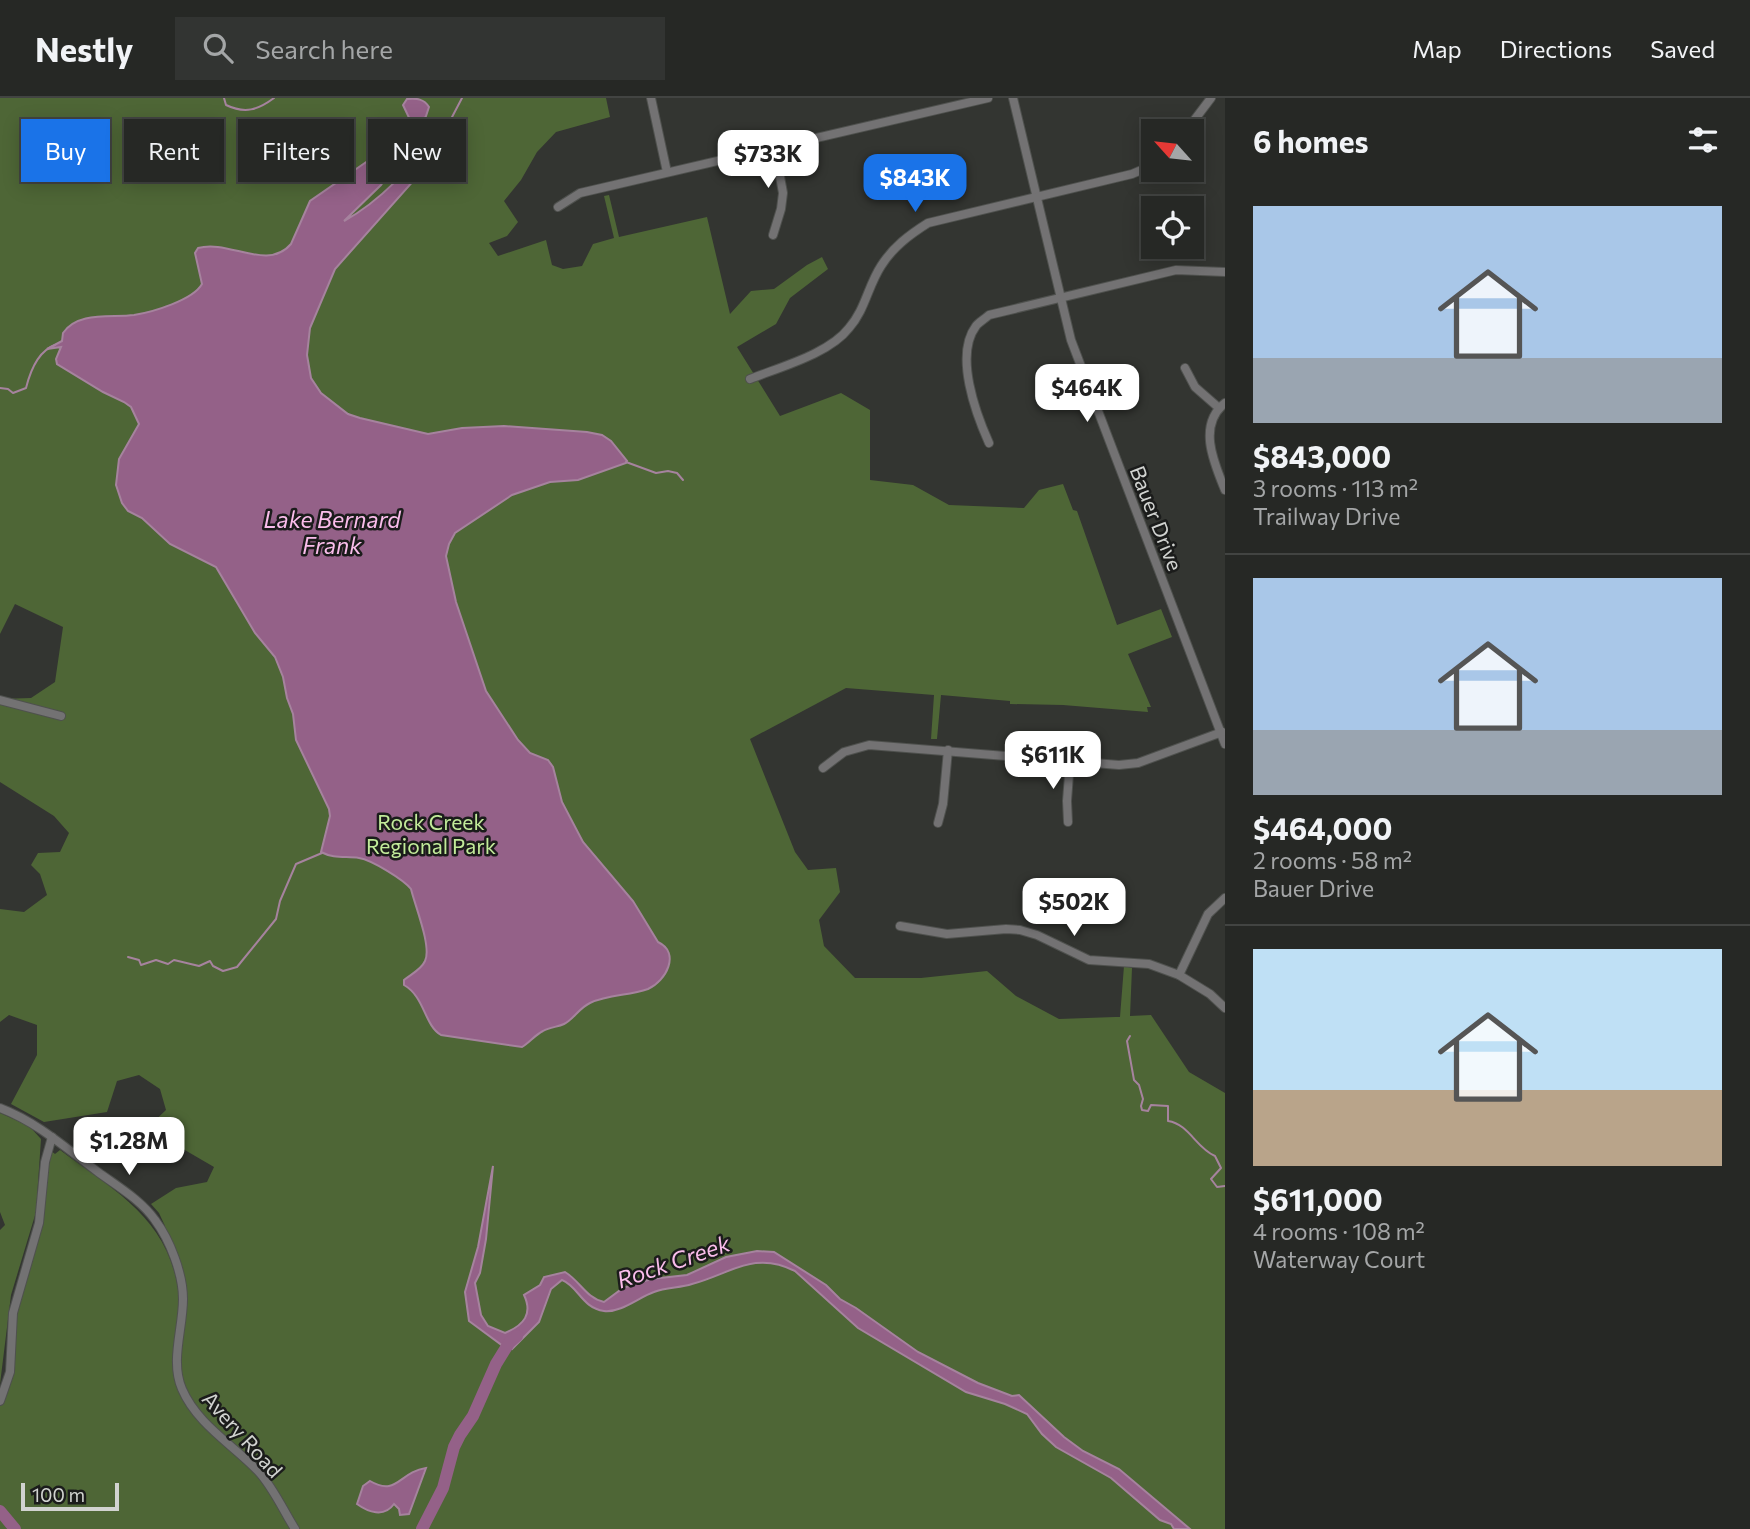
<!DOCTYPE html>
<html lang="en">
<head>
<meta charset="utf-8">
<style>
	body { margin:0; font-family:Commissioner,sans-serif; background:#323432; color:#f1f3f6; height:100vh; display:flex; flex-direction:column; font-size:26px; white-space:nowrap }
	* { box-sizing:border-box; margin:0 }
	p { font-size:23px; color:#a4a6a7 }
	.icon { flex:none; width:38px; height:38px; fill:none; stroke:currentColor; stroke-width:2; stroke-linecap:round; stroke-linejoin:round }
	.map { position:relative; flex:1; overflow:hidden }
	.details { display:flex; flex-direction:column; background:#262825; width:525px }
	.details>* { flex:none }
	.banner { position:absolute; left:21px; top:21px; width:665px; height:63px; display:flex; gap:14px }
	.needle { width:46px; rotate:297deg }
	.controls { position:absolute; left:1141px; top:21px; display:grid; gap:14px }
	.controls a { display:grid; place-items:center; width:63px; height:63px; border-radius:0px; background:#262825; box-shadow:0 4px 18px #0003,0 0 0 2px #424442; font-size:35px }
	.scale { position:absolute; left:21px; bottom:18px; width:98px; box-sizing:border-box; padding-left:7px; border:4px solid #d1d3d0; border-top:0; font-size:19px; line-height:24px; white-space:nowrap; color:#d1d3d0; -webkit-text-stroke:5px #1b1c1b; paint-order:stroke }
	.price { position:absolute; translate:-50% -60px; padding:0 16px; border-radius:14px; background:#fff; color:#222; font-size:23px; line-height:46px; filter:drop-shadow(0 2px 4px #0008) }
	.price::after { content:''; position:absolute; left:50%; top:42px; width:21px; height:16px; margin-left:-10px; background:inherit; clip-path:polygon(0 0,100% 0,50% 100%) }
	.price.current { background:#1a73e8; color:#fff }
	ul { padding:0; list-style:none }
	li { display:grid; align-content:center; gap:14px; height:371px; padding:0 28px }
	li+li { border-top:2px solid #424442 }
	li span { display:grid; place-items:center; height:217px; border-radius:0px; color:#555 }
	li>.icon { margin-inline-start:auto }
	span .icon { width:126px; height:126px; fill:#fffc; stroke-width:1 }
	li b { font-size:30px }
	h2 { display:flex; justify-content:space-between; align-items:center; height:84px; padding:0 28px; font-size:30px }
	.pill { padding:0 24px; border-radius:0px; background:#262825; box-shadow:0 4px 18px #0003,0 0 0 2px #424442; font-size:24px; line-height:63px }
	.pill.current { background:#1a73e8; color:#fff }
	header { display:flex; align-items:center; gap:42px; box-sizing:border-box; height:98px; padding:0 35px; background:#262825; border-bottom:2px solid #424442 }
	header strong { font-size:33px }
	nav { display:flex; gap:38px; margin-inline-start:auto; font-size:24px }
	.search { width:490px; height:63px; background:#323432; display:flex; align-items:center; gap:18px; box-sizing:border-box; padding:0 24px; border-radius:0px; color:#a4a6a7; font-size:26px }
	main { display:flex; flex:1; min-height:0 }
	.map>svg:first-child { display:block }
	.green { fill:#4e6636 }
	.water { fill:#946188; stroke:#a6839e; stroke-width:2 }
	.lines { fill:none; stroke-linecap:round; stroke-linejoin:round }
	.stream { stroke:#a6839e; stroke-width:2 }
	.river { stroke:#946188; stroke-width:12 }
	.minor-casing { stroke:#4f514e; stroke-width:10 }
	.minor { stroke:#737273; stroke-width:8 }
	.labels { text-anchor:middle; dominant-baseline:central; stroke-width:5; stroke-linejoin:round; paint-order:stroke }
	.street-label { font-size:21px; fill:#d1d3d0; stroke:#1b1c1b }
	.park-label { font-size:21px; fill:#c2eb9a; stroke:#1b1c1b }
	.water-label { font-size:23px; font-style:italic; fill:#fabdeb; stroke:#1b1c1b }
</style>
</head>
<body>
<header>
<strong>Nestly</strong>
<div class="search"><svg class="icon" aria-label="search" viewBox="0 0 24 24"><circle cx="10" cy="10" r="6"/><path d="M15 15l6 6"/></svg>Search here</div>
<nav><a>Map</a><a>Directions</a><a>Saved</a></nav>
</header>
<main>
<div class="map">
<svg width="1225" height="1431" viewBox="0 0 1225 1431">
	<rect width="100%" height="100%" fill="#333531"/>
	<g class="green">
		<path d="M0,0H606L610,19L556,34L537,54L521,82L504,103L518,124L507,138L489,145L498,158L546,142L552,167L563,171L582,168L593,146L614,140L604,98L609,97L619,139L707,119L730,216L751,193L774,191L807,167L822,159L828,171L790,200L776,226L737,249L780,318L841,295L870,312V382L913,387L949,407L1024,410L1039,392L1063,386L1073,412L1077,413L1117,527L1161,511L1172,539L1128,556L1151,609H1147L1148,614L1063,607L1010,606V603L941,597L937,641H931L934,597L846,590L750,641L795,754L808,772L836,770L840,794L819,822L824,848L855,880H921L987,873L1016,898L1059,921L1115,919H1120L1124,868L1132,870L1130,918L1151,917L1189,974L1225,995V1431H298L266,1379L203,1320L185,1292L180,1267L186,1201L162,1130L165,1128L159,1115L151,1106L176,1090L207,1084L214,1069L147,1030L166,1012L160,991L139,977L117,983L107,1014L44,1024L11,1006L37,957V927L9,917L0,924V811L24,814L47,797L40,776L31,767L38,755L60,754L69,735L54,718L0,684V601L31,600L55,584L63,529L15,506L0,536Z"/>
		<path d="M0,1015L29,1028L41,1041L36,1114L11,1197L0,1286V1132L5,1127L0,1114Z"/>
		<path d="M50,1052L55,1056L60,1052C113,1092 167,1119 178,1191C182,1221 177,1253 176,1283C188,1327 233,1347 260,1381C272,1396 280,1415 291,1431H0V1308L7,1292L17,1211L29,1167Z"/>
	</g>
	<g class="water">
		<path d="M407,1C417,0 424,1 429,9L426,18L381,87L344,123C388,99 420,57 452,20L432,62L335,171L310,230L307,257L311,280L321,295L348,316L360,320L428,336L462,330L504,328L587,334L602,337L611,343L627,363L626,365L578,382L550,384L512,397L455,435L449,446L446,458L456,504L486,593L518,642L530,655L548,662L553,669L562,704L583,744L633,803L658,844C681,855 666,883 648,891C629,898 609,896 590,905C579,910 574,921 564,926C558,929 550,929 543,933C535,937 530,944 522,949L441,937C424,927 425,899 404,887V882C411,876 421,872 425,863C432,849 415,808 411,791C404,782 372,762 359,760C346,758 334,761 321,754L330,718L329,711L296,642L293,616L287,600L283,579L275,559L255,535L216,469L170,446L142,420L128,413L122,405L116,387L119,361L139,326L131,309L124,304L103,294L57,266L56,261L61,249L47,251L62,243L63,235C78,213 111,220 134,217C153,214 193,202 202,186L195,155L198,150C229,141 267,174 291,146L310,103L372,60L390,43L408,34L412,26L403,7Z"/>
		<path d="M493,1068L486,1141L480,1175L475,1185L481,1217L488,1228L505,1235C524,1227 533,1216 524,1197L540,1187L544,1179L565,1174C580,1183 586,1200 604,1204L623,1190L651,1181L687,1177L726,1159L757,1153L774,1154L826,1187L840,1201L856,1210L918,1254L978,1285L1012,1298L1019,1297L1064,1339L1083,1353L1119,1371L1190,1431H1174L1171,1426L1160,1422L1111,1380L1056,1349L1042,1336L1027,1316L1005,1306L966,1294L858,1230L795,1173C754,1152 730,1176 692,1186C680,1190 666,1189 654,1194C639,1199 621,1215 604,1213C582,1210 578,1188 562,1182L551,1191L539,1224L512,1251L503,1248L469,1223L465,1194L478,1149Z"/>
		<path d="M426,1370L409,1416L400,1417L399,1411L394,1406C384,1420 368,1414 357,1406L363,1388L370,1383C397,1399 399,1374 426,1370Z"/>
	</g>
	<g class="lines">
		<g class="stream">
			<path d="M224,0L226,7C245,16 258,12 274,0"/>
			<path d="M451,21L462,0"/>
			<path d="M0,290L8,291L13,295L26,290C30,274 38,253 55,247"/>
			<path d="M626,364L656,375L668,373L677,375L683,382"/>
			<path d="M128,859L139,862L141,867L156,862L168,866L174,862L199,868L210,863L213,868L223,873L237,869L276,821L280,803L296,766L322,755"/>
			<path d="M1130,938L1127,943L1134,982L1139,987L1143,1001L1141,1008L1142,1012L1148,1013L1151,1007L1168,1008V1023C1189,1026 1196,1050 1215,1058L1221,1070L1211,1081L1217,1089L1225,1088"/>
		</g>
		<g class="river">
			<path d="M0,1413L15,1431"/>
			<path d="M422,1431L443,1390L454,1349L460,1337L473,1318L496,1266L509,1245L517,1238"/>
		</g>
		<defs>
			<g id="minor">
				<path d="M651,0L667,74"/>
				<path d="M1013,0L1071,242L1225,646"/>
				<path d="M1186,33L1211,0"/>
				<path d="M558,109L580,95L988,0"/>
				<path d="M773,137L781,111L783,95L775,51"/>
				<path d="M1185,270L1195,289L1219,310"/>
				<path d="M750,281C780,269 829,256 849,230C865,212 868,188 881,168C893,149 909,137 928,125L1132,76L1153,67"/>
				<path d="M1225,305C1197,327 1214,365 1225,392"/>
				<path d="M989,345C976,316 954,257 976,228C979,224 985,221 989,217L1176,172L1225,174"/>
				<path d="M0,602L61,618"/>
				<path d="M823,670L844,654L869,647L1119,667L1138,665L1222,634"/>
				<path d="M1068,724L1067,703L1070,663"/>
				<path d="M938,725L943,706L948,652"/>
				<path d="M900,828L947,836L1006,831L1020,832L1037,837L1089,862L1149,866L1179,877L1210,896L1225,910"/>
				<path d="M1179,877L1208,816L1225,800"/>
				<path d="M0,1010C37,1024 67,1051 98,1074C117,1088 141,1102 155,1122C170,1142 183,1176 183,1201C183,1231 170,1263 182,1291C197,1326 232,1346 258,1373C273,1389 283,1412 295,1431"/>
				<path d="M0,1303L10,1274L13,1215L39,1125L45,1064L52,1039"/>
			</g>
		</defs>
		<use href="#minor" class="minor-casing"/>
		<use href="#minor" class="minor"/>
	</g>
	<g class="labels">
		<g class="street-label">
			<text transform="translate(1157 420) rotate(69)">Bauer Drive</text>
			<text transform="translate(243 1336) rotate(48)">Avery Road</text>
		</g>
		<g class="park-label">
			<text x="431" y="723">Rock Creek<tspan x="431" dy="24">Regional Park</tspan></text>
		</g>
		<g class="water-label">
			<text x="332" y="421">Lake Bernard<tspan x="332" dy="26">Frank</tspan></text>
			<text transform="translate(673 1163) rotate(-19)">Rock Creek</text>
		</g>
	</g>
</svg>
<div class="controls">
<a><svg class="needle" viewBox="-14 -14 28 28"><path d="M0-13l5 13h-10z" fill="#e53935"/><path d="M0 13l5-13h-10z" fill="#a4a6a7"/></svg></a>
<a><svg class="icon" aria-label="locate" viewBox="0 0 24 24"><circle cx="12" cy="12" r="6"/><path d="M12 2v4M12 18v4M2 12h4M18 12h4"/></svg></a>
</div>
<div class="scale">100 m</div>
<b class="price" style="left:768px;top:92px">$733K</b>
<b class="price current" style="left:915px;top:116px">$843K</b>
<b class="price" style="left:1087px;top:326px">$464K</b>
<b class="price" style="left:1053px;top:693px">$611K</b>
<b class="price" style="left:1074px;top:840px">$502K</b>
<b class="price" style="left:129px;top:1079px">$1.28M</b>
<div class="banner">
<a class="pill current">Buy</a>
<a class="pill">Rent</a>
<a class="pill">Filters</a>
<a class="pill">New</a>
</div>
</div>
<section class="details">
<h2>6 homes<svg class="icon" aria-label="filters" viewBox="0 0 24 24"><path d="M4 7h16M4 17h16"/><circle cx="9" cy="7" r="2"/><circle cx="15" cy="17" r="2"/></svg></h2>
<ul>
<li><span style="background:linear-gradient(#a9c7e8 70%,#9aa5b1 0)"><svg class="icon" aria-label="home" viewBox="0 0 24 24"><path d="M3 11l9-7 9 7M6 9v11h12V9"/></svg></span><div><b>$843,000</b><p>3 rooms · 113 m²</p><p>Trailway Drive</p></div></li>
<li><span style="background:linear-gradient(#a9c7e8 70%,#9aa5b1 0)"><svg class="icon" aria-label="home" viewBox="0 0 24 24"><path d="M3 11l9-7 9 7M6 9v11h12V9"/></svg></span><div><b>$464,000</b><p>2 rooms · 58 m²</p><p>Bauer Drive</p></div></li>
<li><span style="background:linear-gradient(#bfe0f5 65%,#b9a48a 0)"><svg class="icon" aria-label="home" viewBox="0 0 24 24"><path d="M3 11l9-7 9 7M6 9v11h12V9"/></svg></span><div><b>$611,000</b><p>4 rooms · 108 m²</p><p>Waterway Court</p></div></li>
</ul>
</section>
</main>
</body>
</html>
